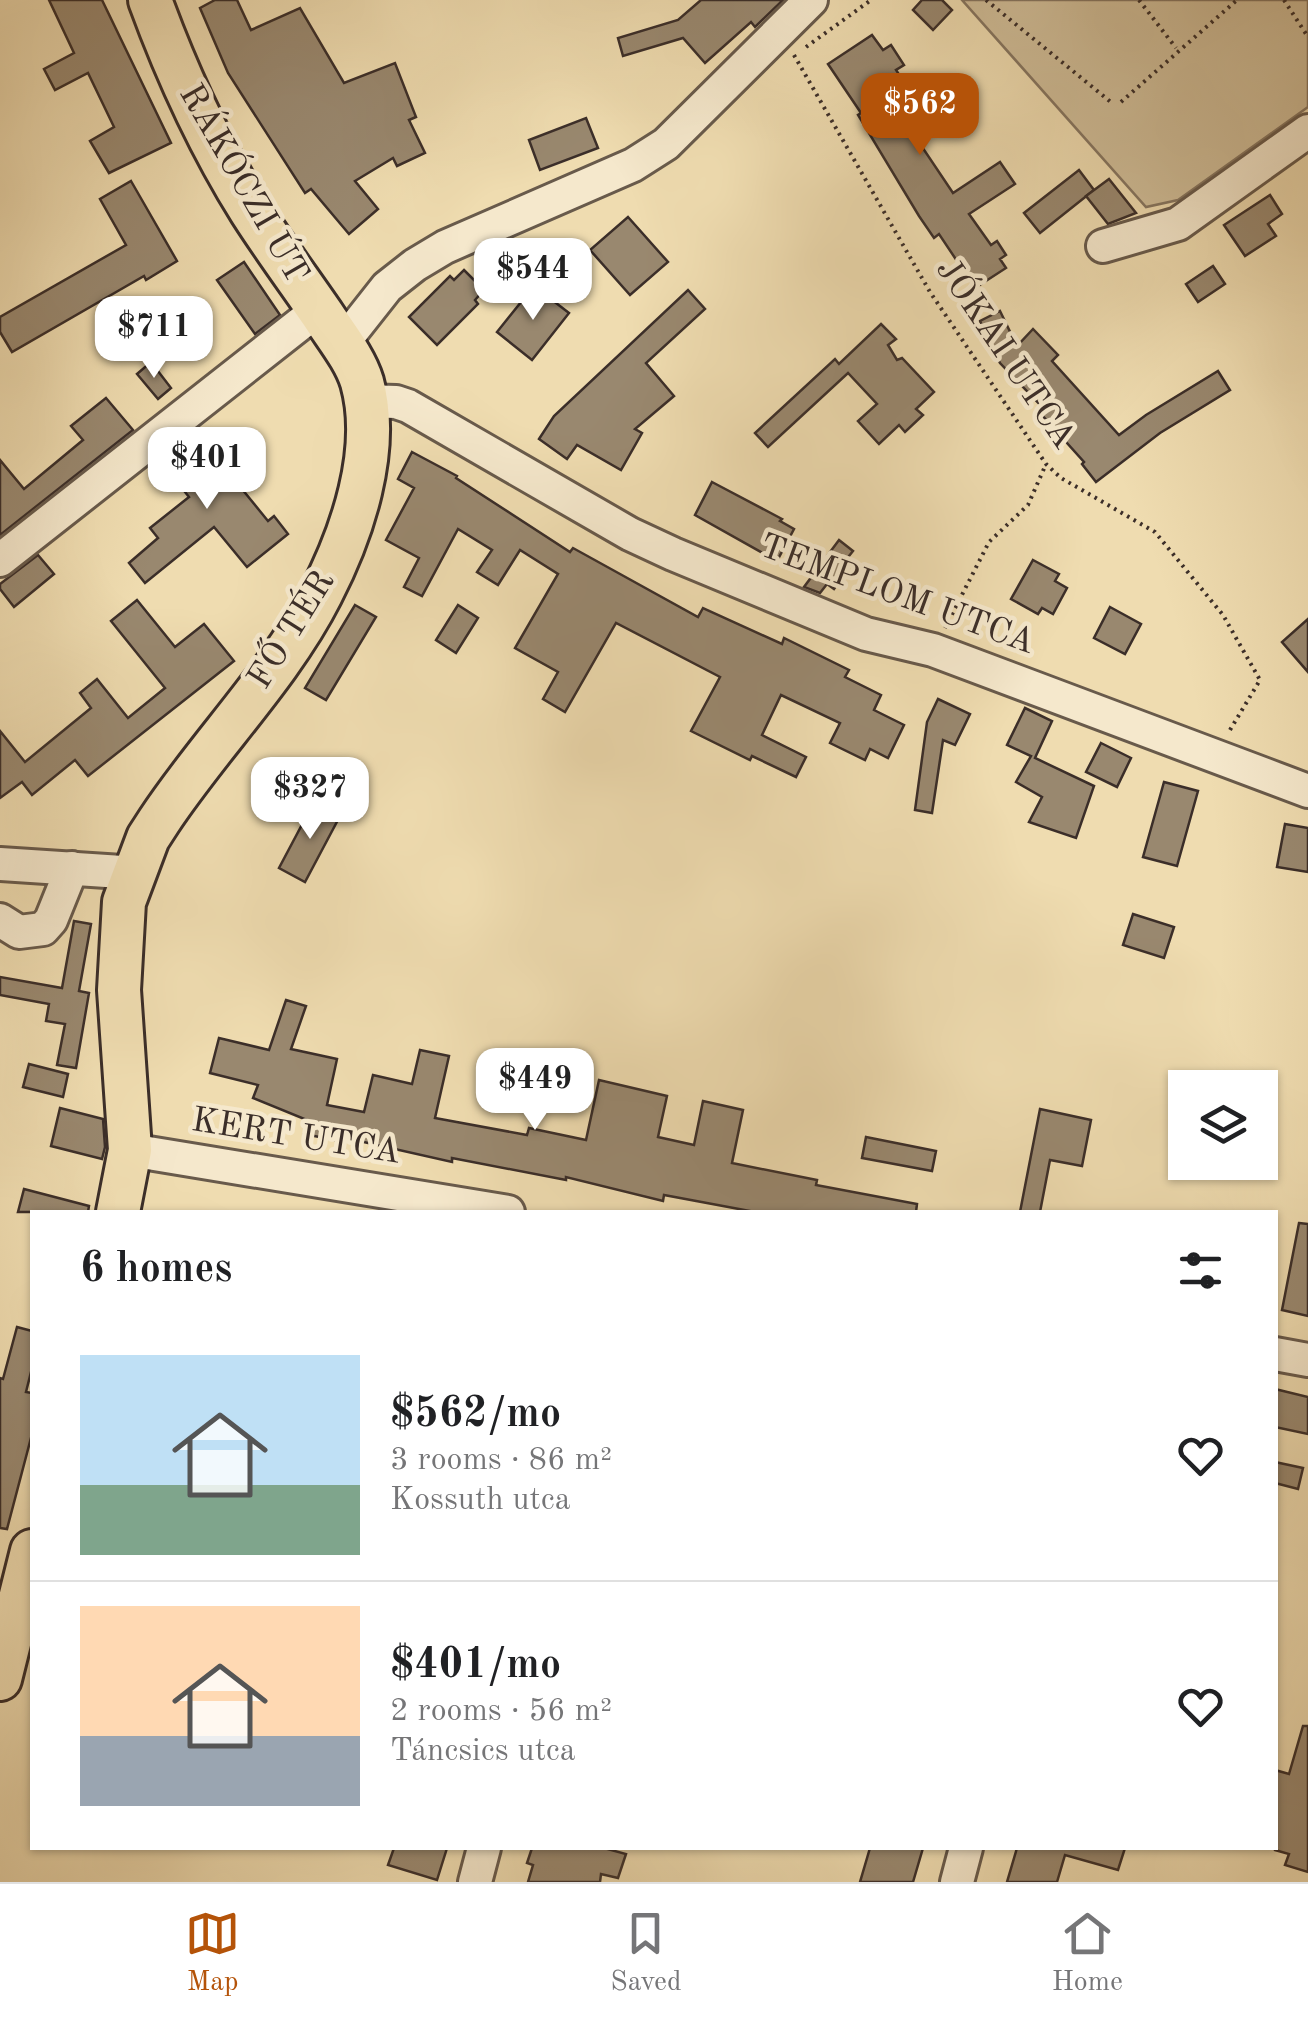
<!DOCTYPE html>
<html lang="en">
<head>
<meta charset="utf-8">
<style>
	body { margin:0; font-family:"Old Standard TT",serif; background:#f2f2f2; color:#202124; height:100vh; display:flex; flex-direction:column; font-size:38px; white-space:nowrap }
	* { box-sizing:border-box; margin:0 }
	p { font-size:32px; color:#757577 }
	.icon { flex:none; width:55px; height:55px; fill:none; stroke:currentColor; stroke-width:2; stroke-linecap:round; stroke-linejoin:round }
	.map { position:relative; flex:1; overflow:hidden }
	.panel { position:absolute; left:30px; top:1210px; width:1248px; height:640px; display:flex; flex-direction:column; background:#fff; border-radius:0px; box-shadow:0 2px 8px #0004 }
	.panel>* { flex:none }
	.tools { position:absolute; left:1168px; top:1070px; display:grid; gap:20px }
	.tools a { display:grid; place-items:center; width:110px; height:110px; border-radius:0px; background:#fff; box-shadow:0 2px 8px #0004; font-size:50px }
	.price { position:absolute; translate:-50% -85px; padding:0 22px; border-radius:20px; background:#fff; color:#222; font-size:32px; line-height:65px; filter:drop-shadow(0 2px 5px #0008) }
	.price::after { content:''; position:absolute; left:50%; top:60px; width:30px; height:22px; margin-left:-15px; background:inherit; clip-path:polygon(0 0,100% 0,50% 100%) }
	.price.current { background:#b45309; color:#fff }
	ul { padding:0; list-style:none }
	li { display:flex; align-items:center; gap:30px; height:250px; padding:0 50px }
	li+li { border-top:2px solid #e0e0e0 }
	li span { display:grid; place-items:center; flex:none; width:280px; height:200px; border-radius:0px; color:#555 }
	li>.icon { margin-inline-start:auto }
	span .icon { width:120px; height:120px; fill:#fffc; stroke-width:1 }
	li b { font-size:42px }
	h2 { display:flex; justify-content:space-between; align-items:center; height:120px; padding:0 50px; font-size:42px }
	.dock { display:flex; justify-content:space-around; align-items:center; height:140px; border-top:2px solid #e0e0e0; background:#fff; font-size:28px; color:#757577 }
	.dock a { display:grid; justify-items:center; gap:5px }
	.dock .current { color:#b45309 }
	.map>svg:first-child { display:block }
	.green { fill:#d0be99; stroke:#867661; stroke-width:2.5 }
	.building { fill:#99886f; stroke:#3b2e29; stroke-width:2.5 }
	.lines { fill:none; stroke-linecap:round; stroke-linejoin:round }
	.minor-casing { stroke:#685a4b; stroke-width:38 }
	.major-casing { stroke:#3b2e29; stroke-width:48 }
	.path { stroke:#3b2e29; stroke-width:4; stroke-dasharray:2.5 5; stroke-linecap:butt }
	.minor { stroke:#f5e8cc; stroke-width:32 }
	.major { stroke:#efdcb0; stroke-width:42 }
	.labels { text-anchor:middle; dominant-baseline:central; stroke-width:9; stroke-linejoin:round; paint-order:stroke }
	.street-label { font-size:35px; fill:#3b2e29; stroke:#f5e8cc }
</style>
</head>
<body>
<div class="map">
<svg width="1308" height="1882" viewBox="0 0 1308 1882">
	<rect width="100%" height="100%" fill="#efdcb0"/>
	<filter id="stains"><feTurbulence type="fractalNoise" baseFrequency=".002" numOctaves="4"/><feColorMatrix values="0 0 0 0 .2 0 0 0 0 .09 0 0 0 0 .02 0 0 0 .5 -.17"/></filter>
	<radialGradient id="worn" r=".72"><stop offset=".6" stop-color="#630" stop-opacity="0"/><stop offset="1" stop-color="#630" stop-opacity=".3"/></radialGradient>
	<path class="green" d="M962,0H1308V107L1178,200L1146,207Z"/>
	<g class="building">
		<path d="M49,0H102L171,143L109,173L90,141L114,127L88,73L55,90L44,69L74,53Z"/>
		<path d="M215,0H237L251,30L300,8L344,83L395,63L416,117L409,120L425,153L397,166L393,158L355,181L378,209L349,234L311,189L305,193L228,73L200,8Z"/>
		<path d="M701,0H783L755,27L751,22L705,63L683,38L623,56L618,38L678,20Z"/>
		<path d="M922,0H942L952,10L933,30L913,10Z"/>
		<path d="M872,35L883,50L891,45L904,65L896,70L928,118L910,129L953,193L1000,162L1015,184L969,214L991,245L997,241L1006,255L1000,259L1006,268L975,288L939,234L934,238L919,216L858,115L861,113L828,64Z"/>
		<path d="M586,118L598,148L540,170L529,140Z"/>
		<path d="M1079,170L1094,190L1040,233L1024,213Z"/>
		<path d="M1109,179L1136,213L1108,224L1086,196Z"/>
		<path d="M131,181L177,261L146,280L144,276L12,352L0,332V317L126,245L100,199Z"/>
		<path d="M1270,195L1282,214L1268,224L1276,236L1245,256L1224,225Z"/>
		<path d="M628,217L668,262L630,295L590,250Z"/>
		<path d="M244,262L280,315L255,334L217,280Z"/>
		<path d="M1213,266L1225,284L1198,302L1186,284Z"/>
		<path d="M464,270L484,290L475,300L478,304L437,345L409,317L450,276L454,280Z"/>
		<path d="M534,286L569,313L532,360L497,332Z"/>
		<path d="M688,290L705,309L646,363L674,396L635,429L642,433L621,470L577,445L567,459L539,439L554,416Z"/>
		<path d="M1000,311L1017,346L1033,329L1058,355L1052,361L1119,435L1146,415L1218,371L1230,390L1160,433L1096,482L1082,464L1084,462L1041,414L1045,410L1000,363L980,321Z"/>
		<path d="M881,324L896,339L888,345L897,360L902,358L934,392L916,409L923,415L905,432L899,425L879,444L858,421L877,404L848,373L768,447L755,433L835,359L839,364Z"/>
		<path d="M151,362L171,388L158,399L137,374Z"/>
		<path d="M106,398L133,430L0,535V460L24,489L83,440L71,426Z"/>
		<path d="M202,429L217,446L211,451L268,521L274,516L288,534L247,567L214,527L145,583L129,563L158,538L150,528L189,497L161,462Z"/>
		<path d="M412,452L457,476L456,478L570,552L573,548L698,617L703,608L782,644L784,638L849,670L845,677L881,695L874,710L904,725L888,758L870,749L865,760L830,743L840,723L781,695L762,735L806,757L796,777L752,756L750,760L691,731L720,677L616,623L565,712L543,699L558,672L515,648L558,574L520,550L498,585L477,572L492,550L458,529L422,596L404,587L419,558L386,540L414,488L398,479Z"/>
		<path d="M712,482L782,519L780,521L794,529L777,561L695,515Z"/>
		<path d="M839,540L853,551L841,566L847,571L834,589L827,584L820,593L804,587Z"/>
		<path d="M38,555L54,574L14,607L0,589V584Z"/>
		<path d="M1033,560L1059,574L1055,581L1067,588L1053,614L1042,608L1038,614L1011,599Z"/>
		<path d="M137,600L175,647L204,624L234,661L88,776L75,760L32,795L22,782L0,798V731L25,762L91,708L80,693L97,679L128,718L165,688L111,621Z"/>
		<path d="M355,605L376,617L326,700L305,688Z"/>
		<path d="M458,605L478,618L456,653L436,640Z"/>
		<path d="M1110,607L1141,624L1125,654L1094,638Z"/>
		<path d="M1308,619V672L1282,642Z"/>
		<path d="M938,699L970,714L955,745L943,740L932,813L915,810L927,722Z"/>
		<path d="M1025,708L1052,721L1035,758L1094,786L1076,838L1029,822L1042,797L1016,782L1031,756L1007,745Z"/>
		<path d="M1101,743L1131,758L1117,787L1086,772Z"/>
		<path d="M1164,782L1198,791L1177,866L1143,857Z"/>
		<path d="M314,802L340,816L305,882L279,868Z"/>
		<path d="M1285,824L1308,828V872L1277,867Z"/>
		<path d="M1133,914L1174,927L1164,958L1123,945Z"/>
		<path d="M74,921L91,924L79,991L89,993L76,1068L57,1065L65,1024L46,1021L49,1004L0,995V977L62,988Z"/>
		<path d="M286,1000L306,1006L291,1049L337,1059L327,1105L364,1112L373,1075L412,1084L420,1050L449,1056L435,1118L527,1135L529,1128L586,1140L599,1080L667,1096L658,1137L694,1145L703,1101L743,1110L732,1163L817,1180L816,1185L917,1204L916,1212H755L664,1195L663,1201L566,1177V1180L452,1158V1162L346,1138L345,1142L304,1134L307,1120L253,1098L258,1085L210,1073L219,1038L269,1050Z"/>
		<path d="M29,1064L68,1074L63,1097L23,1087Z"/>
		<path d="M60,1108L103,1119L105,1147L102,1159L51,1146Z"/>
		<path d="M1040,1109L1091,1120L1082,1166L1050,1160L1040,1212H1020Z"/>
		<path d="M866,1137L936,1151L932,1171L862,1158Z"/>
		<path d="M24,1189L89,1206L88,1212H18Z"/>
		<path d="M1299,1223L1308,1224V1316L1282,1310Z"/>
		<path d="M17,1327L32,1331V1368L26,1392L32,1393V1434L7,1529L0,1528V1378L3,1379Z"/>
		<path d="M1275,1389L1308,1397V1434L1275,1427Z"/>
		<path d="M1275,1462L1303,1468L1298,1489L1275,1483Z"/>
		<path d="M1303,1726H1308V1872L1285,1865L1289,1854L1275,1850V1770L1289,1774Z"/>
		<path d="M394,1848H447L437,1880L388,1865Z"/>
		<path d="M532,1848H604L626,1854L618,1878L601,1874L600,1882H528L533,1865L527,1863Z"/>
		<path d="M870,1848H923L913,1882H860Z"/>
		<path d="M1017,1848H1125L1118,1870L1065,1855L1057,1882H1007Z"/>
	</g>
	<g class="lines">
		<defs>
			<g id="minor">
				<path d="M1103,246L1178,224L1308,131"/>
				<path d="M342,344L387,287L415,265L445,247L633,165L666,144L811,0"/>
				<path d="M364,401L396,402L408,406L630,534L673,554L866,634L933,650L1308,791"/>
				<path d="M0,560L319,309"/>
				<path d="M0,864L137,873"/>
				<path d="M0,920L19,932L43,929L51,920L72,868"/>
				<path d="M130,1150L508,1212"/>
				<path d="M1275,1354L1308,1360"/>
				<path d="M475,1882L484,1848"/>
				<path d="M957,1882L966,1848"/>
			</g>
			<g id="major">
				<path d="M118,1212L130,1150L119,990L124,902L148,838L159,821C209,745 280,675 321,594C352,534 381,450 362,382C355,359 337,337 324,317C300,282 274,247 251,211C209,144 177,74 150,0"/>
				<path d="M0,1679L32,1551"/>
			</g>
		</defs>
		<use href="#minor" class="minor-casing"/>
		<use href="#major" class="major-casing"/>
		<g class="path">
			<path d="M986,0L1112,103"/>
			<path d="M1139,0L1176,48"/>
			<path d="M1284,0L1308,37"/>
			<path d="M806,47L871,0"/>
			<path d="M794,55L930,292L1046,464L1061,478L1155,532L1223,615L1260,680L1230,730"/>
			<path d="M1121,102L1237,0"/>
			<path d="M945,628L989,542L1028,505L1046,464"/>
		</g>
		<use href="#minor" class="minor"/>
		<use href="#major" class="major"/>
	</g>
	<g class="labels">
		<g class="street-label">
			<text transform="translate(243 184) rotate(60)">RÁKÓCZI ÚT</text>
			<text transform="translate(1005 354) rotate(56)">JÓKAI UTCA</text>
			<text transform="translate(897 595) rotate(20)">TEMPLOM UTCA</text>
			<text transform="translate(292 630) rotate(-58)">FŐ TÉR</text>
			<text transform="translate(296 1137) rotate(9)">KERT UTCA</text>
		</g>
	</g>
	<rect width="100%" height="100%" filter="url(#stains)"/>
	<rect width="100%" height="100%" fill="url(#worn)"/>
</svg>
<div class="tools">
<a><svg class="icon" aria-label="layers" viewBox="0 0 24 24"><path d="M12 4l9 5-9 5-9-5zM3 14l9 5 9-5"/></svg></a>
</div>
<b class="price current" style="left:920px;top:158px">$562</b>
<b class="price" style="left:533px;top:323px">$544</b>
<b class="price" style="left:154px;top:381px">$711</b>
<b class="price" style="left:207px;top:512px">$401</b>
<b class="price" style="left:310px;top:842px">$327</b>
<b class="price" style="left:535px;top:1133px">$449</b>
<section class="panel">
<h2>6 homes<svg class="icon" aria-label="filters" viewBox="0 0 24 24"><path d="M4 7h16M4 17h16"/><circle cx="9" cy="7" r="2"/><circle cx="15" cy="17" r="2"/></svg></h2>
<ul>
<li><span style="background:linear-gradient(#bfe0f5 65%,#7fa58c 0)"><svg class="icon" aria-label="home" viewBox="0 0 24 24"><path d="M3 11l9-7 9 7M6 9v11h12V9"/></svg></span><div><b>$562/mo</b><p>3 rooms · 86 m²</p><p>Kossuth utca</p></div><svg class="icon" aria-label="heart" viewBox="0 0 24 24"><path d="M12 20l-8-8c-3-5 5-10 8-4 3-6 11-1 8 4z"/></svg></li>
<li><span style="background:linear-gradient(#ffd9b3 65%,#9aa5b1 0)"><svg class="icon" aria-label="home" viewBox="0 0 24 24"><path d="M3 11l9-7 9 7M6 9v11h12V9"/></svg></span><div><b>$401/mo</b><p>2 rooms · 56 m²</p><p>Táncsics utca</p></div><svg class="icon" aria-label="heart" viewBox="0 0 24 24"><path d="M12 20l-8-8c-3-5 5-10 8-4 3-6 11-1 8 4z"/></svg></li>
</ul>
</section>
</div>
<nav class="dock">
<a class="current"><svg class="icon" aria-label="map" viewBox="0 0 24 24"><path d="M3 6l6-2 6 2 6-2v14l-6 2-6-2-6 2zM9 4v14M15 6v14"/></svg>Map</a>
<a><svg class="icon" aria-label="saved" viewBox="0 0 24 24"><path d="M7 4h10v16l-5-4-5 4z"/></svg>Saved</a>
<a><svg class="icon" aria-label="home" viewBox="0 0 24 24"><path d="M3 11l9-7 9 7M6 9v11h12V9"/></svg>Home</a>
</nav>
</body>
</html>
